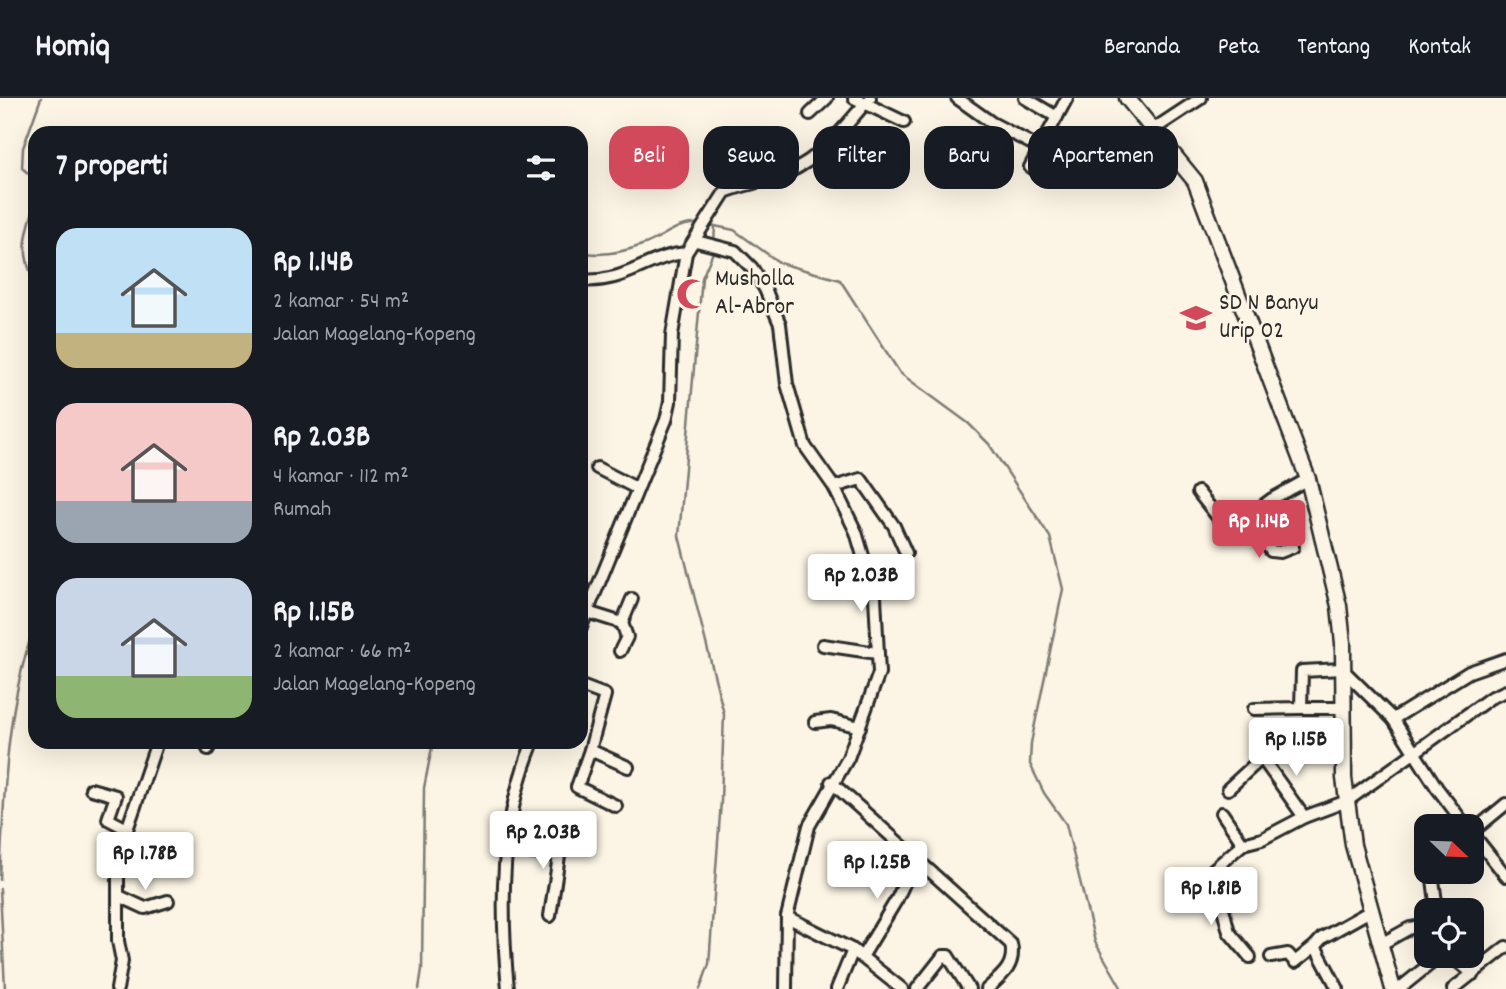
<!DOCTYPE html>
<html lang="id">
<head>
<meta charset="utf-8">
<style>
	body { margin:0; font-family:Dekko,sans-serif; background:#242831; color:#f1f3f6; height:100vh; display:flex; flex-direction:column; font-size:26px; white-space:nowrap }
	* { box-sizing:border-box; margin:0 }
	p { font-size:23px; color:#9ea1a6 }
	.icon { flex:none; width:38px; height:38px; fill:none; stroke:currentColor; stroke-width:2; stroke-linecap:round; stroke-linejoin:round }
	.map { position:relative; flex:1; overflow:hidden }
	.details { position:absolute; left:28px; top:28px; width:560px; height:623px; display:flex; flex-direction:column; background:#171b24; border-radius:21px; box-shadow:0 7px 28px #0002 }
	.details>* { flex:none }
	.guide { position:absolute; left:609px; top:28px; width:665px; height:63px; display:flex; gap:14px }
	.needle { width:46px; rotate:113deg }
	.fabs { position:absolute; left:1414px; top:716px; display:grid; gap:14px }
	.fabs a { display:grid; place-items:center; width:70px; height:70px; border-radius:14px; background:#171b24; box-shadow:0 7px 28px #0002; font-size:35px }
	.price { position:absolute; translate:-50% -60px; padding:0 16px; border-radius:7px; background:#fff; color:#222; font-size:23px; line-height:46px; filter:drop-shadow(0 2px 4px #0008) }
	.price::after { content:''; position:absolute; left:50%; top:42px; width:21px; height:16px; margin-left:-10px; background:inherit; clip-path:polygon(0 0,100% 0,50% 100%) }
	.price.on { background:#d1495b; color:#fff }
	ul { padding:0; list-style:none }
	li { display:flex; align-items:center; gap:21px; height:175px; padding:0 28px }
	li span { display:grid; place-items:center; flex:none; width:196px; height:140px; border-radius:21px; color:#555 }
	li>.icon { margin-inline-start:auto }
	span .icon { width:84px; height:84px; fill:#fffc; stroke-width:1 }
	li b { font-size:30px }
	h2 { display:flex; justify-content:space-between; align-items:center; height:84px; padding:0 28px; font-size:30px }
	.chip { padding:0 24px; border-radius:21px; background:#171b24; box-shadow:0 7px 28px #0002; font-size:24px; line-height:63px }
	.chip.on { background:#d1495b; color:#fff }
	header { display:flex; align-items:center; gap:42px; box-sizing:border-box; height:98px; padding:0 35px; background:#171b24; border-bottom:2px solid #363941 }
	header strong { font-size:33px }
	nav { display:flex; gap:38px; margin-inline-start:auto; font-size:24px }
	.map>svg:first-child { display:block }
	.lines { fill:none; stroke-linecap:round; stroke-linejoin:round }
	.stream { stroke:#7d7b74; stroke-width:2.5 }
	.minor-casing { stroke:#2b2b2b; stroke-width:16 }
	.major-casing { stroke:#2b2b2b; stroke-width:19 }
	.minor { stroke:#fcf5e5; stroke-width:10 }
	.major { stroke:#fcf5e5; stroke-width:14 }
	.labels { text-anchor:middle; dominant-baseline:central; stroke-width:5; stroke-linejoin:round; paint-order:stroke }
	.poi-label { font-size:24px; fill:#2b2b2b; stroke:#fcf5e5; text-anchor:start }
</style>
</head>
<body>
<header>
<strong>Homiq</strong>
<nav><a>Beranda</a><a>Peta</a><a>Tentang</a><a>Kontak</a></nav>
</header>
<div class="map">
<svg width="1506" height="891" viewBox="0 0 1506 891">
	<rect width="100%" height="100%" fill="#fcf5e5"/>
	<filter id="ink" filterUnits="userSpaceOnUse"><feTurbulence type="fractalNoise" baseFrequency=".0143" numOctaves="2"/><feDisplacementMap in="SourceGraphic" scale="14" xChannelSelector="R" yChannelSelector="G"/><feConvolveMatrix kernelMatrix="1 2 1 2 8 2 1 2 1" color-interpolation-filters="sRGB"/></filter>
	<g filter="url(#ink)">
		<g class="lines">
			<g class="stream">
				<path d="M35,81L22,70L23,50L41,0"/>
				<path d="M35,107C25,138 20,154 35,185"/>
				<path d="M710,127L734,132L780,165L840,182L900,275L968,325L989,346L1050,439L1063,491L1031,645L1030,666L1044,695L1066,726L1095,844L1122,891"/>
				<path d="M714,145L715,128"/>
				<path d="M581,154C602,159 624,154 645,146C664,139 679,123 700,126"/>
				<path d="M0,782C4,696 6,608 35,527"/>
				<path d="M0,791L5,891"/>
				<path d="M419,891L422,871L424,690L433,644"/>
				<path d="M700,891L709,866L721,703L724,616L679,438L702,180L714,152"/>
			</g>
			<defs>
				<g id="minor">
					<path d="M854,0L904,24"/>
					<path d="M957,0L992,25L1040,50"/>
					<path d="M1025,0L1057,19"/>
					<path d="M810,16L827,0"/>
					<path d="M1154,31L1201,0"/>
					<path d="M1030,69L1067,0"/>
					<path d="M696,143L735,153L752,170L765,191L780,226L787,286L805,348L834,389L856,434L875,499L879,575L848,660L809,728L787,819L786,891"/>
					<path d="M581,182C626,186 647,158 686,155"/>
					<path d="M597,370L636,390"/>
					<path d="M834,389L861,381L894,428L906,455"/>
					<path d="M1198,394L1224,427L1232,431L1272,401L1308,381"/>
					<path d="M1248,418L1271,453L1280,454L1293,449"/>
					<path d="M587,514L622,525L632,501"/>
					<path d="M581,529L666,322L670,304L672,237L686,155L725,94C741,87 757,85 773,80C820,65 839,34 870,0"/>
					<path d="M823,547L877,555"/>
					<path d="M620,553L627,539L622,525"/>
					<path d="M581,588L605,597L590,652L628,669"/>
					<path d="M1301,610H1343"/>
					<path d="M1254,611L1301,610L1302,573L1342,571L1393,621L1437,690L1466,728"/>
					<path d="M1393,621L1469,574L1506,561"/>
					<path d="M815,624L831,622L860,629"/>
					<path d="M208,651L211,644"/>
					<path d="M590,652L577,689L616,708"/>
					<path d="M1262,660L1304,719"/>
					<path d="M831,684L1011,846C1016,867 1003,877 987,891"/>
					<path d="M91,691L116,698L108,721L125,730"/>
					<path d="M1228,691L1267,655L1298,652L1343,641"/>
					<path d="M1222,715L1243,746L1262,741L1304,719L1347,703L1490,600L1506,593"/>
					<path d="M1472,734L1506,706"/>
					<path d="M1472,735L1506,778"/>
					<path d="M504,751L559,758L550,818"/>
					<path d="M1432,774L1437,812"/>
					<path d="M1209,775L1218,791L1229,834L1250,859"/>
					<path d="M1194,788L1243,746"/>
					<path d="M119,798L145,810L168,803"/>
					<path d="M787,819L853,852L902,891"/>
					<path d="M1381,846L1410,830L1426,827"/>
					<path d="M1315,848L1322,840L1372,812"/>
					<path d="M1451,858L1473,876"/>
					<path d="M862,859L897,801L916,760"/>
					<path d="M1271,859L1288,856L1295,864L1315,848L1338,891"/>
					<path d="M117,891L122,863L118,843V758L157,644"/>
					<path d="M508,891C500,807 500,724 533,644"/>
					<path d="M837,891L853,852"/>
					<path d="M917,891L943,858H948L969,891"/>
					<path d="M1399,891L1440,858"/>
					<path d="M1453,891L1506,849"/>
				</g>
				<path id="major" d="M1127,0L1195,83L1308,381L1339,508L1343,545L1344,680L1353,747L1393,891"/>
			</defs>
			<use href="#minor" class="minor-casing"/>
			<use href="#major" class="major-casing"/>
			<use href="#minor" class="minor"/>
			<use href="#major" class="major"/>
		</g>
	</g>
	<defs>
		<symbol id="mosque-bare" viewBox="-9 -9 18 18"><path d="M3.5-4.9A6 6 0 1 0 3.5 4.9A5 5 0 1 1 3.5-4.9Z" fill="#d1495b" stroke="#fcf5e5" stroke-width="2.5" paint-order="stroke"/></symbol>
		<symbol id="school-bare" viewBox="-9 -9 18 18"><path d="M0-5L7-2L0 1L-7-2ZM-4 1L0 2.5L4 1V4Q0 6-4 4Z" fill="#d1495b" stroke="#fcf5e5" stroke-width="2.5" paint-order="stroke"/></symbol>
	</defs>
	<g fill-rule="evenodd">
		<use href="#mosque-bare" x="670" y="174" width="44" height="44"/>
		<use href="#school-bare" x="1174" y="198" width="44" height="44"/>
	</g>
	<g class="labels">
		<g class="poi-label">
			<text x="715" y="182">Musholla<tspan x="715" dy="28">Al-Abror</tspan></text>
			<text x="1219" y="206">SD N Banyu<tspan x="1219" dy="28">Urip 02</tspan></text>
		</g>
	</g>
</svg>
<div class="fabs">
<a><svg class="needle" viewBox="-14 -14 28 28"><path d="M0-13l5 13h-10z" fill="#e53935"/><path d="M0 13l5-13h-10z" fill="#9ea1a6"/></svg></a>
<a><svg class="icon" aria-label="locate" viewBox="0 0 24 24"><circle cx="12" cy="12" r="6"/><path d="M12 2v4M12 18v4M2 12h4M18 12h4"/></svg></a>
</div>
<b class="price on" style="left:1259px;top:462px">Rp 1.14B</b>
<b class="price" style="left:861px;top:516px">Rp 2.03B</b>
<b class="price" style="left:1296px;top:680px">Rp 1.15B</b>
<b class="price" style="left:543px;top:773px">Rp 2.03B</b>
<b class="price" style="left:145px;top:794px">Rp 1.78B</b>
<b class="price" style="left:877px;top:803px">Rp 1.25B</b>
<b class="price" style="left:1211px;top:829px">Rp 1.81B</b>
<div class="guide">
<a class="chip on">Beli</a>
<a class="chip">Sewa</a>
<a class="chip">Filter</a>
<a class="chip">Baru</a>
<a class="chip">Apartemen</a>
</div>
<section class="details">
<h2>7 properti<svg class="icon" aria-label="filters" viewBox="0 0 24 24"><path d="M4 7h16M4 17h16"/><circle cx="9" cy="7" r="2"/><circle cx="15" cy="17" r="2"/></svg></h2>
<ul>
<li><span style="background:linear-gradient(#bfe0f5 75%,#c2b280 0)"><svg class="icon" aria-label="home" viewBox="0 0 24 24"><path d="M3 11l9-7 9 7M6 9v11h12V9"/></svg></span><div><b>Rp 1.14B</b><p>2 kamar · 54 m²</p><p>Jalan Magelang-Kopeng</p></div></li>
<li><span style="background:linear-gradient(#f6c9c9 70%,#9aa5b1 0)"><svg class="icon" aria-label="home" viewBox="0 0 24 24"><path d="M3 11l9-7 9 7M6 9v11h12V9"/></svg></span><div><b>Rp 2.03B</b><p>4 kamar · 112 m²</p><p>Rumah</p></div></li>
<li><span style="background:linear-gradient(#c9d6e8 70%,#8fb573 0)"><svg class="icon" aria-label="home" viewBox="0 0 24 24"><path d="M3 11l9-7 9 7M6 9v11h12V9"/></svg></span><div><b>Rp 1.15B</b><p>2 kamar · 66 m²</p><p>Jalan Magelang-Kopeng</p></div></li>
</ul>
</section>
</div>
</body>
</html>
